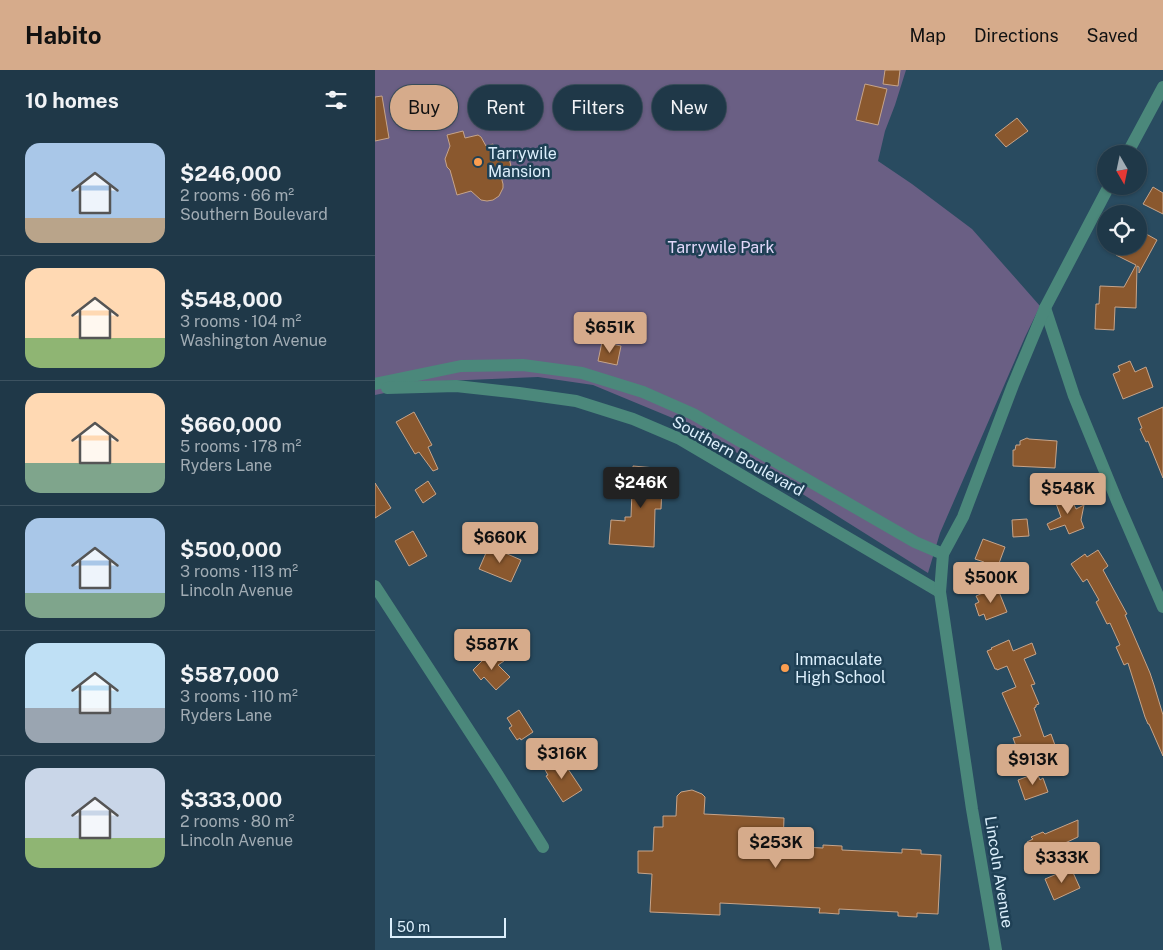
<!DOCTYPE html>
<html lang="en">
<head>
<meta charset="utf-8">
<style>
	body { margin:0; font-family:"Public Sans",sans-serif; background:#2c4352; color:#f1f3f6; height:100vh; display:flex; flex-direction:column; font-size:19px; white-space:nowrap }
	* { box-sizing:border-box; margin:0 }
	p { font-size:16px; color:#a1acb4 }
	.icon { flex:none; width:28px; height:28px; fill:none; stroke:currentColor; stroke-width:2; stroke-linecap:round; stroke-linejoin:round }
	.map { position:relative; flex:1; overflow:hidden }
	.panel { display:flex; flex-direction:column; background:#1f3848; width:375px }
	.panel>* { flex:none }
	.banner { position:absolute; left:15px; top:15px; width:475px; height:45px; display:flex; gap:10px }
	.needle { width:32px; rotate:171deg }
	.buttons { position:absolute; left:722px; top:75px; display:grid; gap:10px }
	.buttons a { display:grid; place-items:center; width:50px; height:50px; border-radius:50%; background:#1f3848; box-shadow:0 1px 4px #0004,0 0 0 1px #3c5260; font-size:25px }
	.scale { position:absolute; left:15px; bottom:12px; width:116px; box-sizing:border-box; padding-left:5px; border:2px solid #dceffc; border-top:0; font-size:14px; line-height:18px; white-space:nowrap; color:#dceffc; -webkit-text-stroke:4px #1f4055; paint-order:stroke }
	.price { position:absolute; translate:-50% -42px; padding:0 11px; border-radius:5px; background:#d6ab8b; color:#111; font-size:16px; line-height:32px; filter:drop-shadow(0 1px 2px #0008) }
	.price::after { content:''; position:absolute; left:50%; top:30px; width:15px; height:11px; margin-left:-8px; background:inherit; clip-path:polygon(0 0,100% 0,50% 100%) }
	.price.on { background:#222; color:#fff }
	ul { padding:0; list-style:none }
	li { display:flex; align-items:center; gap:15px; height:125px; padding:0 25px }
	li+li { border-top:1px solid #3c5260 }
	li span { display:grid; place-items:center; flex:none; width:140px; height:100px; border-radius:15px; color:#555 }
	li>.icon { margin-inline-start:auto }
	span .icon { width:60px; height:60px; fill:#fffc; stroke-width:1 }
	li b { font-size:21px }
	h2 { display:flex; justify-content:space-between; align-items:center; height:60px; padding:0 25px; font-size:21px }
	.tag { padding:0 18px; border-radius:22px; background:#1f3848; box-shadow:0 1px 4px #0004,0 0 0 1px #3c5260; font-size:18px; line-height:45px }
	.tag.on { background:#d6ab8b; color:#111 }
	header { display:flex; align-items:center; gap:30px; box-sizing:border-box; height:70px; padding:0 25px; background:#d6ab8b; color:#111 }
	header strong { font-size:24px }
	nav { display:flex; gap:28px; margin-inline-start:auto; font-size:18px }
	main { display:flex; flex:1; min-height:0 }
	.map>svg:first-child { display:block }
	.green { fill:#6a5f84 }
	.building { fill:#8a582e; stroke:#c6a48a }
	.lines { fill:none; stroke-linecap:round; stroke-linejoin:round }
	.minor { stroke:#4b887b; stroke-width:12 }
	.poi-dot { fill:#fb9e50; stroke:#1f4055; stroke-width:2 }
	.labels { text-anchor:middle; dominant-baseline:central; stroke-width:5; stroke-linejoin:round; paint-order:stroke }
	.poi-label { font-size:16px; fill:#dceffc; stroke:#1f4055; text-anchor:start }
	.park-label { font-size:16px; fill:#e2d8fa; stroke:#1f4055 }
	.street-label { font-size:16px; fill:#dceffc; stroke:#1f4055 }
</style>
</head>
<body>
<header>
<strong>Habito</strong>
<nav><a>Map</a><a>Directions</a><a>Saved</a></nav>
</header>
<main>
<section class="panel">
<h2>10 homes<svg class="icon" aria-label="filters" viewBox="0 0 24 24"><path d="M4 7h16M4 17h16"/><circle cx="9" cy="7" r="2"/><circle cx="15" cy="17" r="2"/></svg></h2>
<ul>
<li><span style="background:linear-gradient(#a9c7e8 75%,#b9a48a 0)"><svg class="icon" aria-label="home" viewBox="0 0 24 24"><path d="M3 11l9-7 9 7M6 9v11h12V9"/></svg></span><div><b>$246,000</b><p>2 rooms · 66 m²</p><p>Southern Boulevard</p></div></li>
<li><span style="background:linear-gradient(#ffd9b3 70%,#8fb573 0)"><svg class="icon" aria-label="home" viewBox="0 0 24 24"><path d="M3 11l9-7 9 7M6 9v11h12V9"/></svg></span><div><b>$548,000</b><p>3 rooms · 104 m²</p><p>Washington Avenue</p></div></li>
<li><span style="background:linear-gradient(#ffd9b3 70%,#7fa58c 0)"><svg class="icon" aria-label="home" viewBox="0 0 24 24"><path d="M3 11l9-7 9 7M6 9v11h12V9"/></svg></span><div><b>$660,000</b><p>5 rooms · 178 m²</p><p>Ryders Lane</p></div></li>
<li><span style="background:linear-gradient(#a9c7e8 75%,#7fa58c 0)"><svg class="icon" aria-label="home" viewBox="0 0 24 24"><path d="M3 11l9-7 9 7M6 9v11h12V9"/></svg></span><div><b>$500,000</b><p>3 rooms · 113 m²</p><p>Lincoln Avenue</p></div></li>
<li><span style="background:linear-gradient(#bfe0f5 65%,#9aa5b1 0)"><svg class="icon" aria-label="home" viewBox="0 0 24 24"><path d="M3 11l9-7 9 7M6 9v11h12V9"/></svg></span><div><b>$587,000</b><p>3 rooms · 110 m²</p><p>Ryders Lane</p></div></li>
<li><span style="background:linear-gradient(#c9d6e8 70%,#8fb573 0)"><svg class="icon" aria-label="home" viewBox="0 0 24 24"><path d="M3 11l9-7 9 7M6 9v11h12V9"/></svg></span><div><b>$333,000</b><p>2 rooms · 80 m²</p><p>Lincoln Avenue</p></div></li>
</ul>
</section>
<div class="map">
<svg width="788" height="880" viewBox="0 0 788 880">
	<rect width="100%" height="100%" fill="#294b60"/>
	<path class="green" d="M0,0H531L520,35L510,61L503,91L537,114L597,159L665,236L650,267L565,463L553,503L324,359L218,315L163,307L68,311L0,325Z"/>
	<g class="building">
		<path d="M510,0H525L523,16L508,14Z"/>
		<path d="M490,14L512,19L503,55L481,50Z"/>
		<path d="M7,26L14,68L0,71V27Z"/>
		<path d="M642,48L653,61L631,77L620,65Z"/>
		<path d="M88,61L90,68L103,65L106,67L111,76L118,74L120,84L132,81L136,96L124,99L128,114V118L124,126L118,130L112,131L106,130L96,121L82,125L75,100L72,97L70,89L75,76L72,65Z"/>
		<path d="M778,117L788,123V144L768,134Z"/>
		<path d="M764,160L782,170L764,203V197L762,196L761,238L740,237L739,260L720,259L721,234H724L725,216L749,217L761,195L741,185L746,176H764Z"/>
		<path d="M227,272L246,276L242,295L223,291Z"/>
		<path d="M755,291L760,302L771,297L778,317L748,329L738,304L745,301L743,296Z"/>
		<path d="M788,337V408L773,371L771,372L765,359L767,358L763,348Z"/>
		<path d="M39,342L57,375L53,377L63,399L58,401L44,382L40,384L21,352Z"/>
		<path d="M652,368L654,369L682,371L680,398L638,396V380H640L641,375H645V371Z"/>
		<path d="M258,396L292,399L291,414L287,418L286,439H280L279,477L234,474L236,450L250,451V447H256Z"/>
		<path d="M53,411L61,424L48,433L40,420Z"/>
		<path d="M0,413L16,438L0,448Z"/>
		<path d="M693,422L701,439L709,435L706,450L709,458L694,464L690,455L675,460L672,454L686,447L679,428Z"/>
		<path d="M652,449L654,466L638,467L637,450Z"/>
		<path d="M38,461L52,486L34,496L20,471Z"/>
		<path d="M608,469L630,477L620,504L607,499L609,492L600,489Z"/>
		<path d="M114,476L146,490L136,512L104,499Z"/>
		<path d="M723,480L733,496L728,500L752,544L750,545L775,603L779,615L788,645V686L774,654H773L770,647L753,593L749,595L741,577L745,575L735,553L732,554L721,532L724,530L712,509L708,512L696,494L710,484L712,487Z"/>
		<path d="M622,517L632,542L611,550L609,544L604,546L600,534L604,532L601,526Z"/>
		<path d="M634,570L638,581L657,573L661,584L649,589L660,614L656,615L664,634L661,635V637L659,638L669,667L676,664L681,678L646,690L638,668L646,666L627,623L641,617L632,596L622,600V599H620L612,581L617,579L616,578Z"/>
		<path d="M120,581L129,591L123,595L135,607L121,620L109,607L106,610L98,600L114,584L115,586Z"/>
		<path d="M144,640L158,662L146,670L145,668L142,670L134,658L137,656L132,648Z"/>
		<path d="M185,687L207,720L188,732L171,706L173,705L169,698Z"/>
		<path d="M662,703L665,710L668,708L673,722L650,730L643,710Z"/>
		<path d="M317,720L327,724L330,727L329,744L409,748L408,776L448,778V775L467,776V780L527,783V779L546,780V784L566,785L563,844L542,843V847L523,846V842L464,839V844L450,843H444L445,838L345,833V845L275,842L277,804L263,803V781H278L279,757H288V746H301L302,726L306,722Z"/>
		<path d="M703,750V767L664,785L663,783L658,785L652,772L658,769L656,767L668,762L670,764Z"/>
		<path d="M696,798L705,818L679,830L670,809Z"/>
	</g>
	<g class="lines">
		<g class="minor">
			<path d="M752,84L788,17"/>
			<path d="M670,238L699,326L742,431L788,537"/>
			<path d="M0,314L86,296L148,295L207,303L268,322L318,344L540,472L568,484"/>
			<path d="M12,318L81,316L144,323L201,331L258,349L305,369L565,522"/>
			<path d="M0,516L121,702L168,777"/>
			<path d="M621,880L597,739L565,522L568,484L588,447L638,315L670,238L734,116"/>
		</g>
	</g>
	<g class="poi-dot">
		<circle cx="103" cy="92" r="5"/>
		<circle cx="410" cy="598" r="5"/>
	</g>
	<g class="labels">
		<g class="poi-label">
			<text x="113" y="83">Tarrywile<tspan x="113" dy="18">Mansion</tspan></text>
			<text x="420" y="589">Immaculate<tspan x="420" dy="18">High School</tspan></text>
		</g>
		<g class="park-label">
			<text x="346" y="177">Tarrywile Park</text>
		</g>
		<g class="street-label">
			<text transform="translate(363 386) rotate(29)">Southern Boulevard</text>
			<text transform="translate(624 802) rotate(81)">Lincoln Avenue</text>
		</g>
	</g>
</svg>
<div class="buttons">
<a><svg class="needle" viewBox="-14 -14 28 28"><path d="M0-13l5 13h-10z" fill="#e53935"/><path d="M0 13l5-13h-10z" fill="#a1acb4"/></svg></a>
<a><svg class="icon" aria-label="locate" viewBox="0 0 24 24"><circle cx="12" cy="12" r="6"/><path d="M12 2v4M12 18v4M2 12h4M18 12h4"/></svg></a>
</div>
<div class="scale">50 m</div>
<b class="price" style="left:235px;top:284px">$651K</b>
<b class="price on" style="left:266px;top:439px">$246K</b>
<b class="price" style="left:693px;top:445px">$548K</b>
<b class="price" style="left:125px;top:494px">$660K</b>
<b class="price" style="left:616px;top:534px">$500K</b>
<b class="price" style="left:117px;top:601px">$587K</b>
<b class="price" style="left:187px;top:710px">$316K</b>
<b class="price" style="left:658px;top:716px">$913K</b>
<b class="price" style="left:401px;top:799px">$253K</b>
<b class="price" style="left:687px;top:814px">$333K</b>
<div class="banner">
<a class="tag on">Buy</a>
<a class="tag">Rent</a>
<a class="tag">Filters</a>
<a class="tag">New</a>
</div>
</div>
</main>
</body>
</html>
